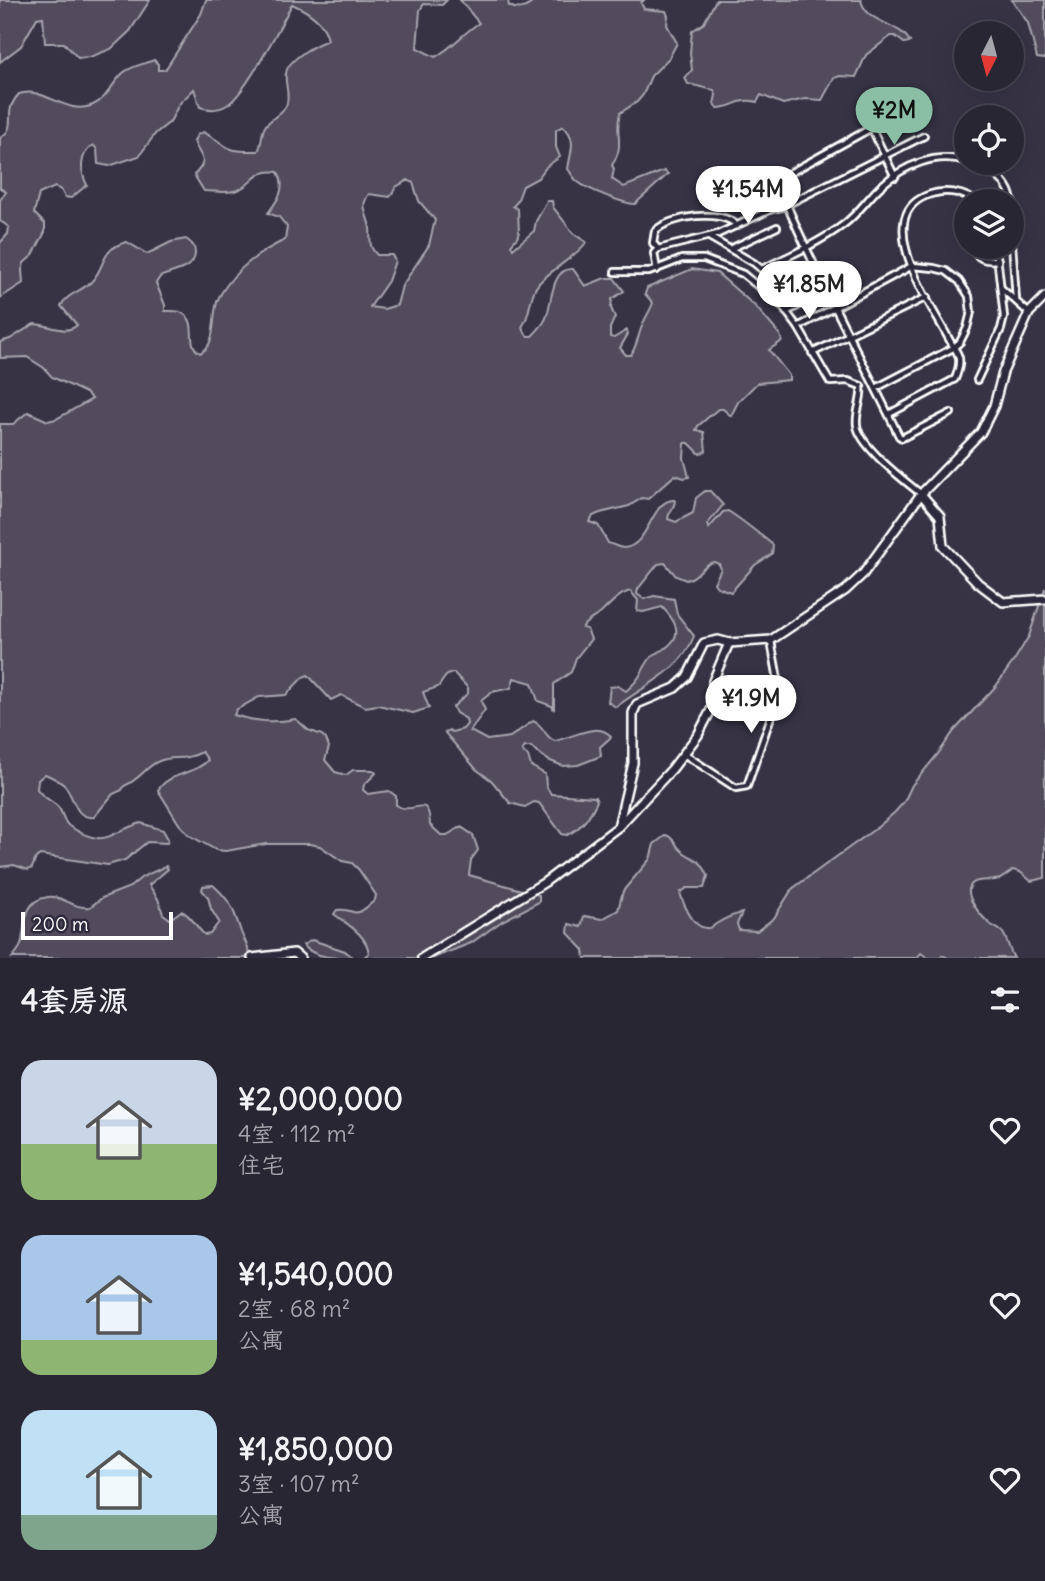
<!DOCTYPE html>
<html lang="zh">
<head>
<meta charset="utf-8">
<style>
	body { margin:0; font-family:Delius,"LXGW WenKai TC",sans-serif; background:#312e3c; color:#f1f3f6; height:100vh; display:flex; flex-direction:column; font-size:26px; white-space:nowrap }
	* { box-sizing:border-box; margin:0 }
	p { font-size:23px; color:#a5a5ac }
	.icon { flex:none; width:38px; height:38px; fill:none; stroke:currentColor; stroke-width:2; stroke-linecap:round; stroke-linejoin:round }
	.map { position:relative; height:958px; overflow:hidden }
	.details { display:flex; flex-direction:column; background:#292634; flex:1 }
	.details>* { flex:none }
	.needle { width:46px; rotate:186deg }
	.tools { position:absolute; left:954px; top:21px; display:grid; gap:14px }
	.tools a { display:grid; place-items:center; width:70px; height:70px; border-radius:50%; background:#292634; box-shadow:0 7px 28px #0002,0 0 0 2px #45434f; font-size:35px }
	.scale { position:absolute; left:21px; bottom:18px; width:152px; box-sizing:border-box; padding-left:7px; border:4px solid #fff; border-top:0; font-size:19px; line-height:24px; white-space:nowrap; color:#fff; -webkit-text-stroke:5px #2f2a3d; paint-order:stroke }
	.price { position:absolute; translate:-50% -60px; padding:0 16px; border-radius:24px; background:#fff; color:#222; font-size:23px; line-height:46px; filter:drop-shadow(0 2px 4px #0008) }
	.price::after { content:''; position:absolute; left:50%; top:42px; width:21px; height:16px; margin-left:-10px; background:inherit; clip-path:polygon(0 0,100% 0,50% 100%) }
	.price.on { background:#8abfa5; color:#111 }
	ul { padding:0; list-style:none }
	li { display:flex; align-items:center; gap:21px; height:175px; padding:0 21px }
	li span { display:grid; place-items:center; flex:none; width:196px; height:140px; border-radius:21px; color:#555 }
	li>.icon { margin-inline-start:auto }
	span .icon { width:84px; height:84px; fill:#fffc; stroke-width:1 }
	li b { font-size:30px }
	h2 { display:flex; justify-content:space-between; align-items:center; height:84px; padding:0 21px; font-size:30px }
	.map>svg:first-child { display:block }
	.green { fill:#514c5c; stroke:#a8a6ae; stroke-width:2; fill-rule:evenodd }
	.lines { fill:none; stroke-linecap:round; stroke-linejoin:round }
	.street-casing { stroke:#fff; stroke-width:10 }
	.secondary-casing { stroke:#fff; stroke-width:12 }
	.street { stroke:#2f2a3d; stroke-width:4.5 }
	.secondary { stroke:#2f2a3d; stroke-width:7 }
</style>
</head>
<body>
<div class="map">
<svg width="1045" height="958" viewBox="0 0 1045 958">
	<rect width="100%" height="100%" fill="#373345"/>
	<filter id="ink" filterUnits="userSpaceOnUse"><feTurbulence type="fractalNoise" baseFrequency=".0143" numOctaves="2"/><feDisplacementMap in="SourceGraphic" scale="14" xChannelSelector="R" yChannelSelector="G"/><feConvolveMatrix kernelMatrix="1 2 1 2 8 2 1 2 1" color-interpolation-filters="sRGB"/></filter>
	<g filter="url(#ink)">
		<g class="green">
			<path d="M0,0H150L130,31L111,49L90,57L78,58L64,43H45L43,17L37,18L21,46L0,62Z"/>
			<path d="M206,0H447L442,5L424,4L420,10L417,48L435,57C452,48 463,33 479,23L460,0H508L509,6C520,11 527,8 535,0H644L641,3L644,9L666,11L668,16L667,25L677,43L669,58L651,76L643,95L637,102L620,113C614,134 626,144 612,165L614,169L612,179L624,187L664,171L668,174L635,204C624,204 587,189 578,182C574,179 571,173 568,169C570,153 578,139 563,126L556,130V147L560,157L547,166L538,178L523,186L517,202L513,206L518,209L519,235L511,245L513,249L534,231L536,221L545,205L547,201H552L553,207L574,234L586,242C582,252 551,270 540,282C528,295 532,313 522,327L527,336H532C537,331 544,324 546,318C552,304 551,267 573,269L585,286L605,278H614L624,291L612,299L611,308L615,317L610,328V337L614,338L627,330L628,334L620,348L626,355H631C637,345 638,336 642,326C645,318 650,311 653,303L645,294L647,288L692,269L717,273L756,307L780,335L782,341L769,350L789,375V380L757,383L738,402L731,416L723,409H718L698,426L696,430L704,432L706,451L700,454L689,443H685L684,458L689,477L684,478L675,475L648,499L642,498L629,506L600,513L593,516L589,522L598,525L608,543C612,544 619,548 624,548C650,546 651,498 675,500C675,508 668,512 668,519L676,522L693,513L696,498L705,491H710L723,505L707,525L709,528L723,512L728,511C744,521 759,534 773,545L772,554L755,565L731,592L717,587L714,583L721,569L719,564L714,562C701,564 699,578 686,580L676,576L665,563L658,564L638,589L637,594L644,599L654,596L674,599L677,614L694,636C681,672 644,685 616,707L608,702L610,687L618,686L626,691C642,677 639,675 649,660C653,654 661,652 667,647C684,634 675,620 662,607L643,612L637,611L638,600L630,591C617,595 611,604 601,613C594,618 586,621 582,628L587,629L591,639L576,658L571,672L554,684V710L552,706L538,701L532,683L514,678L511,688L492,692L481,701L485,710L470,731L487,740L510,737L533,721C544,725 545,738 555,741C571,738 600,720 611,737L600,747L601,756L578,765L563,766L548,760L531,747H525L522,751L528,756L531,766L545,774L546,786L551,794L595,797L597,801C590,816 582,828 567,835L562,834L539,803L534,802L525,807L510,803L492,781L476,769L445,733L449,730L452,732L463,729L467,724L466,719L456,713L453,707L468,693V688L454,673C444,674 444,680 438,687L423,692L429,708L413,713L378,705L365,707L341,695L331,700L308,675L303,677L286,695L259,697L236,710L234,715C256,722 274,723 296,719L308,730L322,735L326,739L329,747L325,760L335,772L346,775L353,770H373L376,773L364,785L363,790L368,794L389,791L396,796V805C413,817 429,790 430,825L441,835H447L461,827L473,835L478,850L471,860L469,875L539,895V902L502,921L471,943L433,958H363L369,953C366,934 348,925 334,914L337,910C358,907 350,923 375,900L376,895L359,870L352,863L342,861L320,846L309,844H266L226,851L216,850L189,835L179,824L158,790C169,772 195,775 208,760L202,752C183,762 175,755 159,761C146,766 140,780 124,786L122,790L113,794L94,817C74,819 75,798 65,786C60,781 52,777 45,774L38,780L37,789C42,797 51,800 58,807C63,812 63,822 69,826C107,850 107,833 141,823L163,830L168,839L167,843L147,842L125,860L108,865L40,855L36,858L32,868L28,870L14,865L0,867V424H13L28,412L48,421L56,419L92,399L86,393L52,377L44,368L27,357L0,358V342L10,339L34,324C48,324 66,336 77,325L61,306C66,294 82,291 91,282C107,266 99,249 127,242L147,254L171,242L186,239C192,243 195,246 195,253C195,270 171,271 160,277L156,283L165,305V311C170,311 178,310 182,313C200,322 184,343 200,353C219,344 210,314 219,297C234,270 257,253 285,240L287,227L279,217L268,213C278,200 287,188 278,172C254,169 256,182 238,190C227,194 215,191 204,191L194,175C211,158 199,158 194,141L197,135L203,132C232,147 222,152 258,151C263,143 260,133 266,125C272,118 282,113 286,106C291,96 284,83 286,73C288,59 316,44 328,40C325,22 308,11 292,4C281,25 245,95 227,105C219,110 209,110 200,107L194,89L179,104L170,122L156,133L139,156L109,166L98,164L97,149L93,145C79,155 80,171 87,185L71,198L65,197L61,190L55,187L39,194L34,213L45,224V232L33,255L24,263L22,270L23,283L0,298V243L8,234L9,227L0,221V200L6,192L0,188V138C20,125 0,115 19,94C44,85 66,117 93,105C107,99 113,82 123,73C131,66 144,64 154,60L158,64V70H165L201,14ZM408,180L413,183L419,201L435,220L429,245L402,286L397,305L384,309L370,307L388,281L395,261L392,255H377C368,246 371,240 370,228C368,214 359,207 369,194L390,197L396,187Z"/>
			<path d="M716,0H861C866,24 900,22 910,42L904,43L895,36H891L866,55L856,77L840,76L834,78L822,100L805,99L783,104L761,95L757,102C738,97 734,108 717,108L714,104L716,95L714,90L688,84L685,78L692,70L690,53L692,31L704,23Z"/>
			<path d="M1012,0H1045V59L1037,58L1028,23Z"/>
			<path d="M1045,588V878L1031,881L1020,872L1013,870C1009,873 1004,877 1000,879C992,882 979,878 973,883C960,893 982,917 990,924C995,928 999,928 1003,933C1008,941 1009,950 1014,958H948L942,955L939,958H928L921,953L917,958H585L584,950L568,933L569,924L581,927L584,916L602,919L618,910L623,891L650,859L654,844L666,835C675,838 675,846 683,852C696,861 701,859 708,876L704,888H687L680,893C683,903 693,928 706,928C711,929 713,926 716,924C725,918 733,915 742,913L737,924L739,930L757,931L774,918L792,889L879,826L895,812L904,802L912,785L938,754L954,731L996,686L1015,659L1029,636Z"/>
			<path d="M166,866L168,869L149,885L158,899L163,914L170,919L181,911C192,915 196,928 205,935L210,934L219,922L211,909L208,897L202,890L203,886L213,885C231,901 234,910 241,932C245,943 250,946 248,958H12C15,954 19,950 21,945C26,926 22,900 48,897C63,895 72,909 90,907L102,898L130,887L142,877Z"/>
			<path d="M312,940L345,951L353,958C335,958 314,958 303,945Z"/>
		</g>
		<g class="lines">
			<defs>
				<g id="street">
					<path d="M871,127L895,177"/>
					<path d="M971,163C1000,174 1016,186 1012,219"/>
					<path d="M787,205C820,283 862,359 899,436L902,438L951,413"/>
					<path d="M772,209C763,196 771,190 779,179L911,106"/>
					<path d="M958,226L966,238"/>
					<path d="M709,237L754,263L785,289H794L820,274"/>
					<path d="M1012,243L1016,299"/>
					<path d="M971,247C978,259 984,261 998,260"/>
					<path d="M658,249L653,243L655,231C670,216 723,208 737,226"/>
					<path d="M730,249L777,227"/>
					<path d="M762,269C789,256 819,243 843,225C858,214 868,198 881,186C904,165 936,152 966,161"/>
					<path d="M657,270L654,253L658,249L718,234L772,209L782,207L924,136"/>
					<path d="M615,272H649L682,259H704L743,274L782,306L798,327L830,382L848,381L861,386C863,400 855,412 857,425C859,446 905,481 921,494"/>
					<path d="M1002,289L1029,313"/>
					<path d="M786,312L828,291"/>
					<path d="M798,327L912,266L934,268L946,271L959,281L969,296L971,312L967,328L960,342L953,348L876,388"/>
					<path d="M812,353L927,297"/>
					<path d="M977,380L1001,329L1004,317L996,247"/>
					<path d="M889,414L955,379C957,374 960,364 959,358C958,352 952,345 949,339C931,305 865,209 935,193C951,190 963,193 976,201"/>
					<path d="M684,754L736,788L747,786L774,708L779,685L771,641"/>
				</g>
				<g id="secondary">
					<path d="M921,494L940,516L943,546L978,583L1003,602L1045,599"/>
					<path d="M619,826L672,769L698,735L712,708L713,681L729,643"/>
					<path d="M252,958L294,953L300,958"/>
					<path d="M422,958L545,882L618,827L633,763V713L637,704L675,688L687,677L704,643L718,640L729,643L771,640L846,590L863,574L921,494L981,432L994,406L1003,372L1029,313L1045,297"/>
				</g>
			</defs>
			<use href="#street" class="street-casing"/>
			<use href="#secondary" class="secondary-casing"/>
			<use href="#street" class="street"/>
			<use href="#secondary" class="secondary"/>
		</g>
	</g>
</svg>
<div class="tools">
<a><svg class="needle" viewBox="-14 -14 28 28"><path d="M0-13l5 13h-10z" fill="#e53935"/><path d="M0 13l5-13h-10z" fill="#a5a5ac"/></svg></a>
<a><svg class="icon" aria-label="locate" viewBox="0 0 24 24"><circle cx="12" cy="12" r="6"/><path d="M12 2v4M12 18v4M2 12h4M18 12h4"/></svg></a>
<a><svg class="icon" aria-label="layers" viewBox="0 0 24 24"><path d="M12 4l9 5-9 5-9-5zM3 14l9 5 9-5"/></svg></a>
</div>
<div class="scale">200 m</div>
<b class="price on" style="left:894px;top:147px">¥2M</b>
<b class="price" style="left:748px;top:226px">¥1.54M</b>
<b class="price" style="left:809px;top:321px">¥1.85M</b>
<b class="price" style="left:751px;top:735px">¥1.9M</b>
</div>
<section class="details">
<h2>4套房源<svg class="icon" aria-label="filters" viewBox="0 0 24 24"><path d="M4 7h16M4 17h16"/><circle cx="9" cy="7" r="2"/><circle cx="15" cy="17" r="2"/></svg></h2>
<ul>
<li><span style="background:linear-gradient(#c9d6e8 60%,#8fb573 0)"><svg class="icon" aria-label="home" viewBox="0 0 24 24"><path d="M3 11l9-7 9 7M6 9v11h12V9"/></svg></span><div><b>¥2,000,000</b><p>4室 · 112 m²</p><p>住宅</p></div><svg class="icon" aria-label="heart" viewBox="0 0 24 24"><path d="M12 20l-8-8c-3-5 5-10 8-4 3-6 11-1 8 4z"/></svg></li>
<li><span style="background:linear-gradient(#a9c7e8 75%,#8fb573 0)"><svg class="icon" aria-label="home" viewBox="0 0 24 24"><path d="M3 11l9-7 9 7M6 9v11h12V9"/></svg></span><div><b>¥1,540,000</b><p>2室 · 68 m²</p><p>公寓</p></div><svg class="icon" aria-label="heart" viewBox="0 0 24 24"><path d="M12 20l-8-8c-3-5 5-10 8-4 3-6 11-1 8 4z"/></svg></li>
<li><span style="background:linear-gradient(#bfe0f5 75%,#7fa58c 0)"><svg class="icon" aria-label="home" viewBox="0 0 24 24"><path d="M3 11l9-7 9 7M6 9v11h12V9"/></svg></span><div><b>¥1,850,000</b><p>3室 · 107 m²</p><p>公寓</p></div><svg class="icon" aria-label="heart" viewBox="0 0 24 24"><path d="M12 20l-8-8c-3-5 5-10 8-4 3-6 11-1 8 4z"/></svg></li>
</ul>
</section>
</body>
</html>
